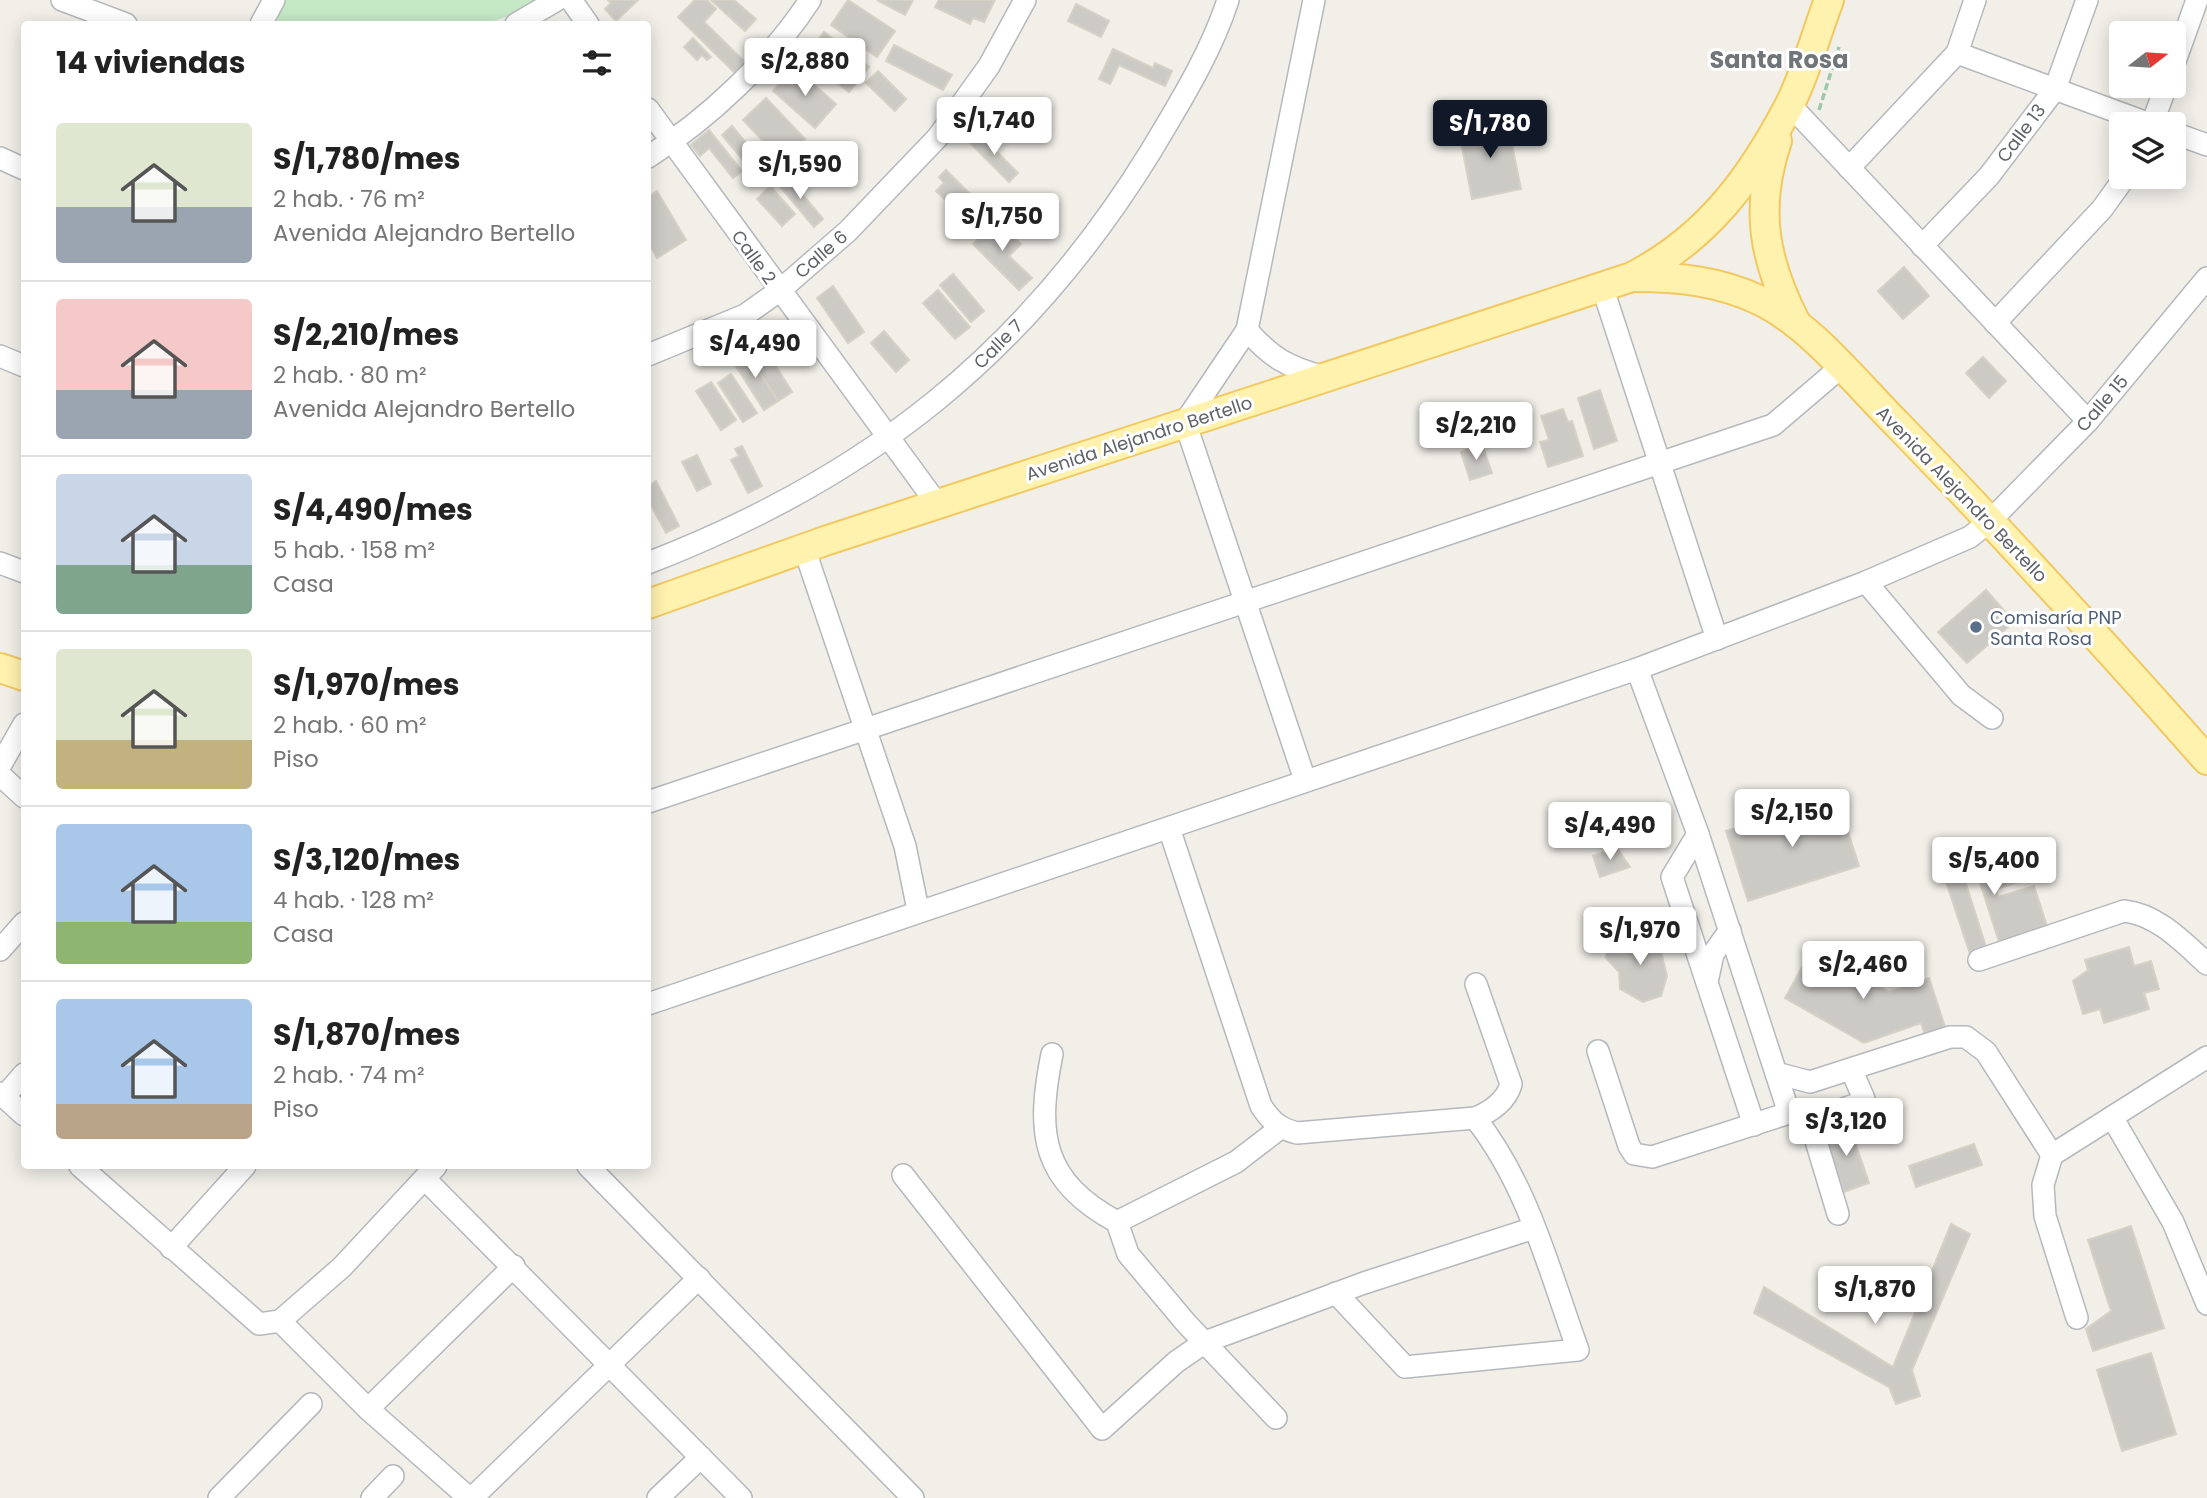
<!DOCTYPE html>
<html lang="es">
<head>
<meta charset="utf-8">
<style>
	body { margin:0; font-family:Poppins,sans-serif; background:#f6f6f6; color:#222; height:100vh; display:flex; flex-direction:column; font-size:26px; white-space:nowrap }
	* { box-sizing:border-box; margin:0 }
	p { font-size:23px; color:#767676 }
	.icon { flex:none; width:38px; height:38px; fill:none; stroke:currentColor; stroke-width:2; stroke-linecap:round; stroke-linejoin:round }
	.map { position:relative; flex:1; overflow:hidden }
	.side { position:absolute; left:21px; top:21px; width:630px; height:1148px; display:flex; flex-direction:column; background:#fff; border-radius:7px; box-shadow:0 4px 18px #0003 }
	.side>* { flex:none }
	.needle { width:46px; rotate:73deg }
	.buttons { position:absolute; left:2109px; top:21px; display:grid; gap:14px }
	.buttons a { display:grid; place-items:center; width:77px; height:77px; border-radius:7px; background:#fff; box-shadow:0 4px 18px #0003; font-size:35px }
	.price { position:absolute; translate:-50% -60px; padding:0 16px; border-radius:7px; background:#fff; color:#222; font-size:23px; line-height:46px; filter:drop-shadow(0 2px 4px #0008) }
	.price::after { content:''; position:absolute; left:50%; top:42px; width:21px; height:16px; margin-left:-10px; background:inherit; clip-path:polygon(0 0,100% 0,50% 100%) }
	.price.selected { background:#111827; color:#fff }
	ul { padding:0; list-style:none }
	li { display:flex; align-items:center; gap:21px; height:175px; padding:0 35px }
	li+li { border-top:2px solid #e0e0e0 }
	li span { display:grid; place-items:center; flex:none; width:196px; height:140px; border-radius:7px; color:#555 }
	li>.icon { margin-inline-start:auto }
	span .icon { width:84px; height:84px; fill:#fffc; stroke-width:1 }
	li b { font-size:30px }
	h2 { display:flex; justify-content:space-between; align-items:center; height:84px; padding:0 35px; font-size:30px }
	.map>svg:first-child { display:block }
	.green { fill:#c5e8c5 }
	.building { fill:#cccac5; stroke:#d6d1c6; stroke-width:2 }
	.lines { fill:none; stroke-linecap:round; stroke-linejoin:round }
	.minor-casing { stroke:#b5b8bc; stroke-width:24 }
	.major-casing { stroke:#f2c960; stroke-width:32 }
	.path { stroke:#9cc7a9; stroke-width:3.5; stroke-dasharray:7 3.5; stroke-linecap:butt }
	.minor { stroke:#fff; stroke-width:21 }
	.major { stroke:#fff2af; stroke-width:28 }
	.service-dot { fill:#5c6f8a; stroke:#fff; stroke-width:2.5 }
	.labels { text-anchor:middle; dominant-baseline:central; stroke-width:6; stroke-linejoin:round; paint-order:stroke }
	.street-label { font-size:18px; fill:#5f6368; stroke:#fff }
	.service-label { font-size:18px; fill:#4e5e75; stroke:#fff; text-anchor:start }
	.district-label { font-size:24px; font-weight:bold; fill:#70757a; stroke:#fff }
</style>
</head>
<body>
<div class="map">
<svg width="2207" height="1498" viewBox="0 0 2207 1498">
	<rect width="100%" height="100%" fill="#f1efe8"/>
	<path class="green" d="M285,0H536L519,12L486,24H275Z"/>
	<g class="building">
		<path d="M608,0H638L616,21L605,9L611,3Z"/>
		<path d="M695,0H707L716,9L704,22L745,62L735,73L678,17Z"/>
		<path d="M711,0H734L756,19L745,31Z"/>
		<path d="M848,0L895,31L877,57L831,25Z"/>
		<path d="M877,0H913L905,15Z"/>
		<path d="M939,0H995L984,22L973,18L970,24L935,7Z"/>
		<path d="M1076,4L1109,21L1101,37L1068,21Z"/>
		<path d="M824,32L869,67L849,92L805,57Z"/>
		<path d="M693,38L711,57L707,60L702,55L697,60L684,47Z"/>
		<path d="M894,45L952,75L943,90L886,61Z"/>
		<path d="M1113,49L1153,68L1155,63L1172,71L1165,86L1119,65L1110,84L1099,79Z"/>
		<path d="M794,67L836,104L815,128L773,91Z"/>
		<path d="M878,71L906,99L895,111L866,83Z"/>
		<path d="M766,98L805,139L782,161L743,120Z"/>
		<path d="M1507,121L1521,189L1472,199L1459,131Z"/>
		<path d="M732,126L771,173L761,181L722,135Z"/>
		<path d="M709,130L742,171L733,178L709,148L700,156L691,145Z"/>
		<path d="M978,133L1018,173L1009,182L969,142Z"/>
		<path d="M946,170L980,204L974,211L967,205L959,213L936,191L944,183L939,177Z"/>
		<path d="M787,176L823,219L814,227L778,184Z"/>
		<path d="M770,186L795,214L782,226L757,199Z"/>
		<path d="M657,191L686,240L657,258L648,242V197Z"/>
		<path d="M997,219L1021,244L1009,256L1032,278L1019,290L973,244Z"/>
		<path d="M1904,267L1929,296L1903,319L1878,291Z"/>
		<path d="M953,274L984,311L971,322L940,285Z"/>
		<path d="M833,286L864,332L848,343L817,298Z"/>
		<path d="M938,290L970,327L955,339L923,303Z"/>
		<path d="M884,331L909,360L896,372L871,343Z"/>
		<path d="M755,333L792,392L778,401L741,343Z"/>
		<path d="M746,351L778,401L764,410L732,360Z"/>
		<path d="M1983,357L2006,381L1989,398L1966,373Z"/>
		<path d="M731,374L757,413L743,422L718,383Z"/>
		<path d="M711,382L736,420L721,430L696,391Z"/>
		<path d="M1600,390L1617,441L1594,449L1578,398Z"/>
		<path d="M1563,409L1568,422L1572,421L1583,456L1548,467L1540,442L1549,440L1541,416Z"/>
		<path d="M1482,444L1492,473L1470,480L1461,452Z"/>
		<path d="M742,446L762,486L748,493L731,460L739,456L735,449Z"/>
		<path d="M697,455L711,484L697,491L682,462Z"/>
		<path d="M656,481L679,526L666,533L648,500V486Z"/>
		<path d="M1986,590L2014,622L1967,663L1938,632Z"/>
		<path d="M1837,797L1859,866L1748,901L1726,831Z"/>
		<path d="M2008,841L2021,881L1996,889L1998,897L2034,886L2048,929L2000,945L1974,864L1961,868L1986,947L1972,960L1942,870L1954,866L1950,853L1966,848L1965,855Z"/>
		<path d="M1617,848L1630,867L1600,877L1593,856Z"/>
		<path d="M1649,931L1660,947L1667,976L1661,996L1643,1002L1620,989L1619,972L1606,958L1608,939L1622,954L1631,936Z"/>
		<path d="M2129,947L2134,966L2151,961L2159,989L2144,993L2149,1009L2104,1023L2100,1009L2083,1014L2073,981L2088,970L2085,960Z"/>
		<path d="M1812,949L1889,992L1929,978L1947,1033L1924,1032L1921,1023L1864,1043L1785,998Z"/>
		<path d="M1849,1125L1869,1183L1844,1192L1823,1134Z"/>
		<path d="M1974,1144L1982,1165L1916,1187L1909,1166Z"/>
		<path d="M1951,1224L1970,1234L1912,1370L1920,1396L1896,1404L1889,1387L1754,1313L1764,1287L1893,1367Z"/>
		<path d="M2131,1226L2164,1328L2093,1351L2086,1329L2111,1311L2088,1240Z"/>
		<path d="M2151,1353L2176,1434L2122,1451L2097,1370Z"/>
	</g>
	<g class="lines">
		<defs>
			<g id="minor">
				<path d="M62,0L126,24"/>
				<path d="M571,0L588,24"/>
				<path d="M261,24L274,0"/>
				<path d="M516,24L557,0"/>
				<path d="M1957,53L2150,124"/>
				<path d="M2174,64L2197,0"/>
				<path d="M1790,105L2088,421"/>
				<path d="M648,109L938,505"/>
				<path d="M2152,124L2166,86"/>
				<path d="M2174,133L2207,145"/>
				<path d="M648,157C707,120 772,59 810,0"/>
				<path d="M0,158L24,169"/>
				<path d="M1849,168L1957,53L1975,0"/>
				<path d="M1922,246L1989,176L2055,89L2087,0"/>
				<path d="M1602,286L1717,639"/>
				<path d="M1995,323L2102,209L2125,177"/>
				<path d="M1247,330C1271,358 1288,367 1324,377"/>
				<path d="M648,355L745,315L779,291L848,231L938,137L989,66L1025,0"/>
				<path d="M0,356L24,366"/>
				<path d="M804,548L905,846L918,910"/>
				<path d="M0,563L24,572"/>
				<path d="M648,563C868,478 1026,354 1151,151C1179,104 1211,53 1228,0"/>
				<path d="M1866,582L1961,695L1992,718"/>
				<path d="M1637,669L1698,834L1789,1113L1810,1121L1860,1103L1864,1099L1852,1071"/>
				<path d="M0,766L24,724"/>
				<path d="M0,775L24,797"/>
				<path d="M1305,780L1185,422L1247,330L1314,0"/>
				<path d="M648,802L1773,425L1841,367"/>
				<path d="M1169,828L1261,1106C1272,1122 1278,1128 1297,1133L1475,1118C1528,1185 1549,1270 1578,1350L1405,1367L1336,1293"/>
				<path d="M1698,834L1672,877L1754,1125"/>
				<path d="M0,950L24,923"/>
				<path d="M1979,960L2124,911C2157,914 2184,943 2207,964"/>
				<path d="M1707,982L1713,954L1730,930"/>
				<path d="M648,1004L1637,669L1866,582L1970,537L1990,521L2088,421L2207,278"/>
				<path d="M1598,1051L1629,1146L1634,1154L1652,1157L1789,1113"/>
				<path d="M1052,1054C1036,1133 1041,1181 1117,1222L1128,1254L1186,1323L1276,1418"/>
				<path d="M1776,1073L1810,1082L1950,1037H1966L1986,1052L2052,1155"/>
				<path d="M0,1093L24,1115"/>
				<path d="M4,1097L24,1074"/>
				<path d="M2112,1117L2173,1222L2207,1304"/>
				<path d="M1475,1118C1491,1112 1507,1100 1511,1084L1476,984"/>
				<path d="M1810,1121L1838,1214"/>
				<path d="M80,1166L259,1324L280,1321L342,1267L436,1166"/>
				<path d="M588,1166L913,1498"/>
				<path d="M903,1175L1102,1429L1176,1362L1205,1342L1364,1283L1534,1228"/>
				<path d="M425,1179L741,1498"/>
				<path d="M1117,1222L1236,1162L1279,1129"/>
				<path d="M171,1248L245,1166"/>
				<path d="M2077,1318L2045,1216L2043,1185L2052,1155L2207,1057"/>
				<path d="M280,1321L368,1409L469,1498"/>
				<path d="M368,1409L514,1266"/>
				<path d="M219,1498L311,1404"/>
				<path d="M372,1498L393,1476"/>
				<path d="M472,1498L699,1278"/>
				<path d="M658,1498L701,1457"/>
			</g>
			<g id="major">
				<path d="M1777,141C1754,208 1764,261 1796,323"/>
				<path d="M1634,277C1678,277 1719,281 1759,300C1810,324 1857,384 1897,424C2003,533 2106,646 2207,760"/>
				<path d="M648,604L825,541L1632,277C1707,238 1750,180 1789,106C1806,73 1816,34 1829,0"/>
				<path d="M0,668L24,676"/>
			</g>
		</defs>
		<use href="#minor" class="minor-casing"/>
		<use href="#major" class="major-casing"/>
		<path class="path" d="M1819,110L1839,47"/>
		<use href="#minor" class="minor"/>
		<use href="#major" class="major"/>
	</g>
	<circle class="service-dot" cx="1976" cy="627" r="7"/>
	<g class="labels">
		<g class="street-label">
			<text transform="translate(2021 133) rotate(-53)">Calle 13</text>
			<text transform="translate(821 254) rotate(-41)">Calle 6</text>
			<text transform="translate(754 257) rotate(54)">Calle 2</text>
			<text transform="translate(998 344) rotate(-45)">Calle 7</text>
			<text transform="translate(2102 403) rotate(-49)">Calle 15</text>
			<text transform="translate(1139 438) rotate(-18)">Avenida Alejandro Bertello</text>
			<text transform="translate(1962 494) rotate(46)">Avenida Alejandro Bertello</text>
		</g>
		<g class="service-label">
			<text x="1990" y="617">Comisaría PNP<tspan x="1990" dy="21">Santa Rosa</tspan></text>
		</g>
		<g class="district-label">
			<text x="1779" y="59">Santa Rosa</text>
		</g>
	</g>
</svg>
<div class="buttons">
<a><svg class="needle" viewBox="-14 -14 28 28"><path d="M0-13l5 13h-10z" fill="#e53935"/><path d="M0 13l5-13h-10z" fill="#767676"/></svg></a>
<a><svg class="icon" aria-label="layers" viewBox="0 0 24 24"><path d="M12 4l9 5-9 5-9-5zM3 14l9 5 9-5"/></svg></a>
</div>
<b class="price" style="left:805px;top:98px">S/2,880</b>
<b class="price" style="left:994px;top:157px">S/1,740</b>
<b class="price selected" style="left:1490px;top:160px">S/1,780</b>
<b class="price" style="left:800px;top:201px">S/1,590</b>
<b class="price" style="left:1002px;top:253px">S/1,750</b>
<b class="price" style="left:755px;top:380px">S/4,490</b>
<b class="price" style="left:1476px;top:462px">S/2,210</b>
<b class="price" style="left:1792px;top:849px">S/2,150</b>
<b class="price" style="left:1610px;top:862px">S/4,490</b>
<b class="price" style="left:1994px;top:897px">S/5,400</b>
<b class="price" style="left:1640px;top:967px">S/1,970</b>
<b class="price" style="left:1863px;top:1001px">S/2,460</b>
<b class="price" style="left:1846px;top:1158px">S/3,120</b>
<b class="price" style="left:1875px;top:1326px">S/1,870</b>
<section class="side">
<h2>14 viviendas<svg class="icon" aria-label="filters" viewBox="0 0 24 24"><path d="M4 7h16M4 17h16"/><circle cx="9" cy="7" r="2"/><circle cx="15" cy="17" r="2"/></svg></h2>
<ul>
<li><span style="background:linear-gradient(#dfe7d0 60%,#9aa5b1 0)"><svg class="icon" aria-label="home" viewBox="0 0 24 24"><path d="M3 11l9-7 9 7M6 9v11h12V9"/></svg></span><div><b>S/1,780/mes</b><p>2 hab. · 76 m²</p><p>Avenida Alejandro Bertello</p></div></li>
<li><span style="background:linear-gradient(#f6c9c9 65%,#9aa5b1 0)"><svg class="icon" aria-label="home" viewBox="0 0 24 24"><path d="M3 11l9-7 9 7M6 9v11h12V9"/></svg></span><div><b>S/2,210/mes</b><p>2 hab. · 80 m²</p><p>Avenida Alejandro Bertello</p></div></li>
<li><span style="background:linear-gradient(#c9d6e8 65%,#7fa58c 0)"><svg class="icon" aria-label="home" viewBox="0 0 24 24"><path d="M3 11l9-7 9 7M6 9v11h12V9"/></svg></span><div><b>S/4,490/mes</b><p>5 hab. · 158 m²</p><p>Casa</p></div></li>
<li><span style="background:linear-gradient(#dfe7d0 65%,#c2b280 0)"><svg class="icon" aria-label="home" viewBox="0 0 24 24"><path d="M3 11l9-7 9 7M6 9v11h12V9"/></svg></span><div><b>S/1,970/mes</b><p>2 hab. · 60 m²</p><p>Piso</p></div></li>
<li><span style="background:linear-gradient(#a9c7e8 70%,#8fb573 0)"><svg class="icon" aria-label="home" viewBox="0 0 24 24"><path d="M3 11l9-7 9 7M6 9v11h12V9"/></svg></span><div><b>S/3,120/mes</b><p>4 hab. · 128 m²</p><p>Casa</p></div></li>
<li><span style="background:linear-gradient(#a9c7e8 75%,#b9a48a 0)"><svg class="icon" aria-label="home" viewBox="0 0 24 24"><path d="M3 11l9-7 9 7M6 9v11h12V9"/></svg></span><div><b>S/1,870/mes</b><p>2 hab. · 74 m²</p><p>Piso</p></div></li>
</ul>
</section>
</div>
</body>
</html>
